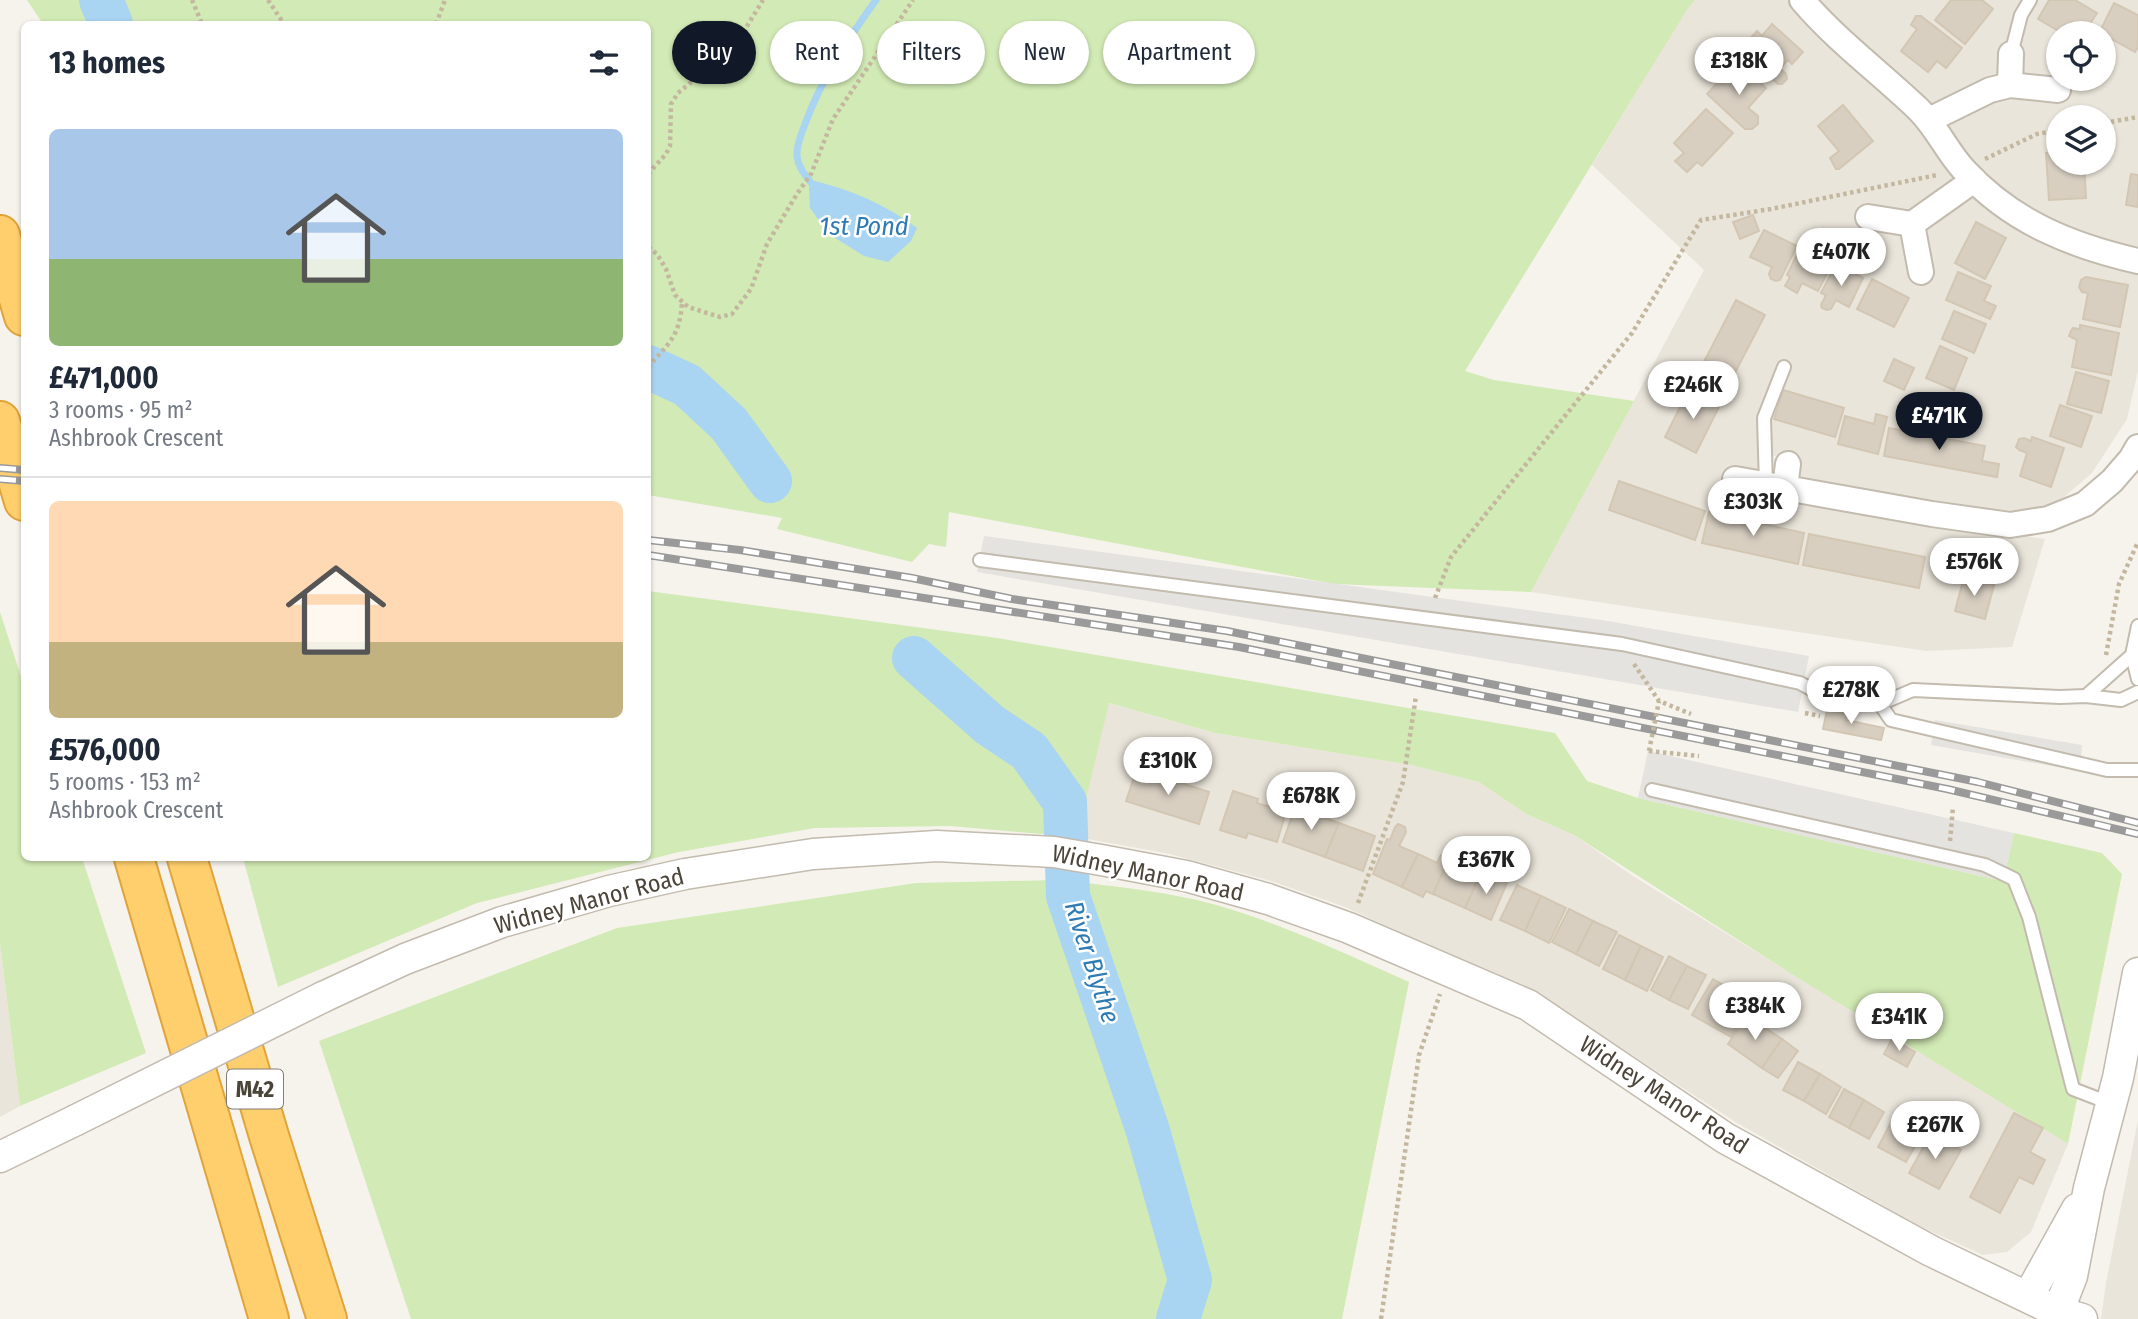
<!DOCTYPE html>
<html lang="en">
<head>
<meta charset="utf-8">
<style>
	body { margin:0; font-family:"Fira Sans Condensed",sans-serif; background:#f2f2f3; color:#1f2937; height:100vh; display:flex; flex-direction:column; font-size:26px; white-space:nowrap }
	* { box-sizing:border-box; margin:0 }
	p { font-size:23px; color:#747a83 }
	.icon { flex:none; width:38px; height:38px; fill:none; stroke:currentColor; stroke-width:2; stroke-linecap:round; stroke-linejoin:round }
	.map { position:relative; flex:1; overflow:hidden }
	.panel { position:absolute; left:21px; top:21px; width:630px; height:840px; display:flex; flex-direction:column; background:#fff; border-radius:10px; box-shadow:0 2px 5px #0004 }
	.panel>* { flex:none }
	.banner { position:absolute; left:672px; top:21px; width:665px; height:63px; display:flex; gap:14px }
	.fabs { position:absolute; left:2046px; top:21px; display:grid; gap:14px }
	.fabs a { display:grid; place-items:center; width:70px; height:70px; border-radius:50%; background:#fff; box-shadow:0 2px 5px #0004; font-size:35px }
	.price { position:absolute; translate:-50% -60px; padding:0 16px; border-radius:24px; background:#fff; color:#222; font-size:23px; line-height:46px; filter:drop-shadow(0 2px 4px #0008) }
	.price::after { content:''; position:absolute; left:50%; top:42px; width:21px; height:16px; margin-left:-10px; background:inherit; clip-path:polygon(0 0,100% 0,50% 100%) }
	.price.active { background:#111827; color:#fff }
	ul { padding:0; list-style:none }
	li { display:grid; align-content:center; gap:14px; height:371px; padding:0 28px }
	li+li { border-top:2px solid #e0e1e3 }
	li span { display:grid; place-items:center; height:217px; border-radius:10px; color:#555 }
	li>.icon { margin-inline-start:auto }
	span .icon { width:126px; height:126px; fill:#fffc; stroke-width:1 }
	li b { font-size:30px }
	h2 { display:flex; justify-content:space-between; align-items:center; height:84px; padding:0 28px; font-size:30px }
	.chip { padding:0 24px; border-radius:32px; background:#fff; box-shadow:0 2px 5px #0004; font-size:24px; line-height:63px }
	.chip.active { background:#111827; color:#fff }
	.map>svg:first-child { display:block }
	.residential { fill:#eae5da; fill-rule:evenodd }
	.green { fill:#d2eab5 }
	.parking { fill:#e5e3e0 }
	.water { fill:#a9d4f2 }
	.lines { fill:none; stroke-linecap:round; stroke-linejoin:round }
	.stream { stroke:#a9d4f2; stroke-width:7 }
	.river { stroke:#a9d4f2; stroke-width:44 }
	.building { fill:#d8cfc1; stroke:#d3c7b4; stroke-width:2 }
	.service-casing { stroke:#c2bbae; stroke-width:16 }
	.minor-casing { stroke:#c2bbae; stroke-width:28 }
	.tertiary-casing { stroke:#c2bbae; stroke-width:33 }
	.motorway-casing { stroke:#e0a43c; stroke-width:42 }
	.path { stroke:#c4b79f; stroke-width:4.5; stroke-dasharray:3.5 3.5; stroke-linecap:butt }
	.service { stroke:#fff; stroke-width:12 }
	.minor { stroke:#fff; stroke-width:24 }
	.tertiary { stroke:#fff; stroke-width:30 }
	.motorway { stroke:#ffcf6e; stroke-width:38 }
	.rail-casing { stroke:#9a9a9a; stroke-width:8 }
	.rail { stroke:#fff; stroke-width:5; stroke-dasharray:16; stroke-linecap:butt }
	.tertiary-bridge-casing { stroke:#c2bbae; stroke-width:33; stroke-linecap:butt }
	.path-bridge { stroke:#c4b79f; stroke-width:4.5; stroke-dasharray:3.5 3.5; stroke-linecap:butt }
	.tertiary-bridge { stroke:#fff; stroke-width:30 }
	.labels { text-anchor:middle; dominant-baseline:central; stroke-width:5; stroke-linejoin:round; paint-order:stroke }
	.shield { fill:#fff; stroke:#817c74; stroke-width:2 }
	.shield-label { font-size:23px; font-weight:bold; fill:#4b4439 }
	.street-label { font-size:24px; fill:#4b4439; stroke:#fff }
	.water-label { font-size:26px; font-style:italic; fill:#2e7ab2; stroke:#fff }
</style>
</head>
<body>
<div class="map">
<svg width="2138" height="1319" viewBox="0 0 2138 1319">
	<rect width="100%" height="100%" fill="#f6f3ec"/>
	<g class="residential">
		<path d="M1695,0H2138V371L2127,419L2092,473L2057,503L2014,513L1808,480L1797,474V459L1770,455L1762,467L1755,471L1731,469L1726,492L2045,539L2012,647L1926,651L1531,592L1704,270L1592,165L1688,7ZM2058,33H2104V79H2058ZM2058,117H2104V163H2058Z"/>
		<path d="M1108,703L1215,733L1411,765L1479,782L1526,814L1574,835L1633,876L2068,1144L2031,1232L2007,1252L1983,1255L1919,1226L1737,1123L1539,995L1345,907L1271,881L1170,854L1077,837Z"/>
		<path d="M0,943L20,1106L0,1117Z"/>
		<path d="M2138,1120V1319H2101L2106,1283Z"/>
	</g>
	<g class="green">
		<path d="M27,0H1695L1688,8L1465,371L1494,380L1634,401L1531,592L1334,584L949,512L946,547L929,544L912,562L777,529L782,518L648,495V24H43Z"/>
		<path d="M648,591L997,638L1555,733L1587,781L1638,798L2003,881L2014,833L2102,853L2122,874L2068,1144L1790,973L1574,835L1526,814L1479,782L1411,765L1215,733L1109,703L1077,837L950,826L815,828L679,852L477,903L278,987L243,858H648Z"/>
		<path d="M0,612L24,686V858H82L146,1053L20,1106L0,943Z"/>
		<path d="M1059,880C1119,887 1181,892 1239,912C1297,931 1353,957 1409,982L1342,1319H411L319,1041L617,928L916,883Z"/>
	</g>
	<g class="parking">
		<path d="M984,536L1602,620L1809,656L1798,712L977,572Z"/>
		<path d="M1935,720L2082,745L2080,771L1931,745Z"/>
		<path d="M1648,751L2014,833L2003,881L1638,798Z"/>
	</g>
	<path class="water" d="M815,181C852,190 886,205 917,228L911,241L888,262L864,256L829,234L810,208L809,187Z"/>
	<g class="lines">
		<path class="stream" d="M812,184C805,175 798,167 797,156C796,145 802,133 805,124C822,78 848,39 876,0"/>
		<g class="river">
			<path d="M101,0L111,24"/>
			<path d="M648,367L687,385L729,424L770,481"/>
			<path d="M914,658L990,725L1029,751L1065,802L1068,896L1148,1131L1190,1280L1178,1319"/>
		</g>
	</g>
	<g class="building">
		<path d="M1951,0H1982L1993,9L1965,44L1935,20Z"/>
		<path d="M2049,0H2075L2097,13L2084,33H2062L2038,19Z"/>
		<path d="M2114,3L2138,15V47L2135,52L2104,35V33H2099Z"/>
		<path d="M1916,16H1921L1962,48L1946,68L1937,61L1928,72L1901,51L1917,29L1911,25Z"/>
		<path d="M1772,24L1803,52L1792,64L1788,60L1780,68L1786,74L1787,79L1782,84H1778L1741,49L1757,31L1762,36Z"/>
		<path d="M1741,65L1766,88L1748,108L1758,116V124L1752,129H1745L1707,94L1718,82L1722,85Z"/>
		<path d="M1843,105L1873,141L1839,169H1836L1830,158L1839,151L1818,126Z"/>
		<path d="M1706,109L1733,133L1702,166L1697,162L1687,172L1675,161L1684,153L1674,143Z"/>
		<path d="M2046,153H2058V163H2084L2086,198L2049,200Z"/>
		<path d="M2131,174L2138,175V207L2126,205Z"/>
		<path d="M1753,215L1759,231L1740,239L1733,222Z"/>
		<path d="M1976,222L2006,238L1985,279L1955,263Z"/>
		<path d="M1764,230L1797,246L1780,280L1776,281L1771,279L1769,274L1772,267L1750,257Z"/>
		<path d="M1800,248L1832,264L1818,291L1802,283L1797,293L1785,286L1790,277L1787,275Z"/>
		<path d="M1836,264L1863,278L1849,307L1836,300L1831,309L1827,310L1822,308L1821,305L1826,295L1821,293Z"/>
		<path d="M1958,272L1991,286L1984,301L1996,306L1990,319L1946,300Z"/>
		<path d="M2086,277L2128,285L2120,327L2083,319L2088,293L2082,292L2079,287L2081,280Z"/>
		<path d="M1872,279L1909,298L1894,327L1857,309Z"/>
		<path d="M1736,300L1765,315L1722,398L1693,383Z"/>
		<path d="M1954,311L1986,324L1974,353L1942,339Z"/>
		<path d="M2080,325L2119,333L2111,375L2072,367L2077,340L2069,336L2071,331L2073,328L2080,329Z"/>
		<path d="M1940,346L1967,358L1954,390L1926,378Z"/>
		<path d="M1894,359L1914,368L1904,390L1884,381Z"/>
		<path d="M2076,372L2109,381L2101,413L2067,404Z"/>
		<path d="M1689,389L1720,405L1696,453L1665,437Z"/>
		<path d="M1783,390L1844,408L1835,437L1774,419Z"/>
		<path d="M2060,405L2092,416L2081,447L2050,436Z"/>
		<path d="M1876,414L1887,417L1878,454L1838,444L1845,416L1874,424Z"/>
		<path d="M1889,428L1985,446L1982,461L1999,464L1997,477L1884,456Z"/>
		<path d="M2032,437L2064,448L2051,487L2020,476L2027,453L2019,450L2016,447L2019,439L2024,438L2031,441Z"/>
		<path d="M1619,481L1705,511L1695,540L1609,510Z"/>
		<path d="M1709,512L1804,533L1798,564L1702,543Z"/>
		<path d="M1809,534L1925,557L1919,588L1803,565Z"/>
		<path d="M1972,544L2010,554L2007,564L2002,563L1998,579L1965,571Z"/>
		<path d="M1964,577L1994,585L1985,619L1955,611Z"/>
		<path d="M1827,710L1847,714L1846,720L1884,728L1881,740L1823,729Z"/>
		<path d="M1137,769L1209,792L1199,824L1126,801Z"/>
		<path d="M1233,791L1258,799L1257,803L1286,812L1277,842L1248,833L1246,838L1220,830Z"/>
		<path d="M1295,807L1339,823L1325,857L1283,842Z"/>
		<path d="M1339,823L1375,836L1363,871L1325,857Z"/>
		<path d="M1398,824L1405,827L1406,832L1399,846L1418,854L1402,887L1373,874L1387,839L1390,840L1395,827Z"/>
		<path d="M1452,853L1461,857L1459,861L1482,871L1465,908L1433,894Z"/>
		<path d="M1418,854L1437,863L1441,855L1449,858L1433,894L1426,891L1423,897L1402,887Z"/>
		<path d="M1482,871L1507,883L1491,920L1465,908Z"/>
		<path d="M1517,885L1541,896L1525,931L1500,920Z"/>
		<path d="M1541,896L1566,908L1549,943L1525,931Z"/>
		<path d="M1569,909L1593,921L1576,954L1552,942Z"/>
		<path d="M1593,921L1617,932L1599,966L1576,954Z"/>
		<path d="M1619,935L1641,946L1625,980L1603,969Z"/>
		<path d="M1641,946L1663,957L1647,991L1625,980Z"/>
		<path d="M1669,956L1687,966L1669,1000L1651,990Z"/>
		<path d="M1687,966L1706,975L1688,1009L1669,1000Z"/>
		<path d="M1713,979L1751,1001L1731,1037L1692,1015Z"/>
		<path d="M1747,1016L1782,1039L1762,1068L1728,1044Z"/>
		<path d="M1782,1039L1798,1051L1778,1078L1762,1068Z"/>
		<path d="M1892,1039L1915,1052L1907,1067L1884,1054Z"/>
		<path d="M1798,1062L1820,1074L1804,1101L1783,1090Z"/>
		<path d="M1820,1074L1841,1087L1826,1114L1804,1101Z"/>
		<path d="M1844,1089L1864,1100L1849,1128L1829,1117Z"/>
		<path d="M1864,1100L1884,1112L1869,1139L1849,1128Z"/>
		<path d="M1899,1107L1914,1116L1908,1126L1922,1134L1906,1162L1878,1147Z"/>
		<path d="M2014,1113L2043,1128L2030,1152L2045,1160L2033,1184L2019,1177L2000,1213L1970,1197Z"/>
		<path d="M1931,1133L1961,1150L1939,1189L1909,1173Z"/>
	</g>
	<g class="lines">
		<defs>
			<g id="service">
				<path d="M2011,54L2021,15L2030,0"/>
				<path d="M1766,485L1764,418L1784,367"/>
				<path d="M980,560L1622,644L1800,683L1811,689L1880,704L1913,690L2060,697L2086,696L2121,700L2138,692"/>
				<path d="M2138,626L2132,655L2138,679"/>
				<path d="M2086,696L2132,655"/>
				<path d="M1880,704L1891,720L2107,770H2138"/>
				<path d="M1652,790L1985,865L2014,879L2029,917L2073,1089L2112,1104"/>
			</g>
			<g id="minor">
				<path d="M1802,0C1836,40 1878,71 1916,107C1936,125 1946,151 1965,171C2012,222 2072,246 2138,261"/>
				<path d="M2010,85L2011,54"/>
				<path d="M1929,120L1990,90L2010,85L2058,90"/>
				<path d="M1868,217L1912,224"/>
				<path d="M1921,272L1912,224L1974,180"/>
				<path d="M1735,479L1932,514L2010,525L2048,519L2085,504L2112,481L2131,459L2138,447"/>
				<path d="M1785,488L1788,464"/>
			</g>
			<g id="tertiary">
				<path d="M323,997L405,959L502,922L609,891L685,874L813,854L937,846L1054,852L1101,860L1186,876L1268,899L1349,928L1528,1005L1725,1138L1931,1251L2058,1312L2082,1319"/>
				<path d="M0,1157L74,1121"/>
				<path d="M2028,1297L2077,1209"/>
				<path d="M2058,1312L2072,1276L2089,1188L2118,1078L2138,973"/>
			</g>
			<g id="motorway">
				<path d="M0,235L24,316"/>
				<path d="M0,421L24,501"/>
				<path d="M134,858L269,1319"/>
				<path d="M187,858L269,1136L327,1319"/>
			</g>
		</defs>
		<use href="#service" class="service-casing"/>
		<use href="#minor" class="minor-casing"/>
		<use href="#tertiary" class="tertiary-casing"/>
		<use href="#motorway" class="motorway-casing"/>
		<g class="path">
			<path d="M192,0L202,24"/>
			<path d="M268,0L284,24"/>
			<path d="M436,24L445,0"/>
			<path d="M2104,123L2138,117"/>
			<path d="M1985,159L2037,134L2058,130"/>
			<path d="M648,174L666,154L670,146L671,104L678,93L690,83L725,62L763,0"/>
			<path d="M648,247L657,254L666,269L675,295L688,307L720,317L732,314L751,289L767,244L797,194L811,174L833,119L913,0"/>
			<path d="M648,367C669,343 680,336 682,302"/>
			<path d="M1435,598L1451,557L1632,333L1701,220L1771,209L1937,175"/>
			<path d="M2106,655L2119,584L2138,542"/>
			<path d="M1634,664L1659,701L1691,714"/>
			<path d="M1805,713L1820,716"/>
			<path d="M1649,751L1699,756"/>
			<path d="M1950,841L1953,807"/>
			<path d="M1358,903L1403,782L1416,696"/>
			<path d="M1381,1319L1419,1055L1440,994"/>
		</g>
		<use href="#service" class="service"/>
		<use href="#minor" class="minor"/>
		<use href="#tertiary" class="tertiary"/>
		<use href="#motorway" class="motorway"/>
		<defs>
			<g id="rail">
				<path d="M0,468L24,470"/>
				<path d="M0,479L24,481"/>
				<path d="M648,540L740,550L912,578L1012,599L1227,631L1978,782L2138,823"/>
				<path d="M648,555L1239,647L1947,789L2138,834"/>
			</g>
		</defs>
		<use href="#rail" class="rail-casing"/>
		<use href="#rail" class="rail"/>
		<defs>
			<path id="tertiary-bridge" d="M74,1121L323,997"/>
		</defs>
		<use href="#tertiary-bridge" class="tertiary-bridge-casing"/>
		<path class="path-bridge" d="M1649,751L1659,701"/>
		<use href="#tertiary-bridge" class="tertiary-bridge"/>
	</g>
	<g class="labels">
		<rect class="shield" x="227" y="1069.5" width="56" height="39" rx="5"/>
		<g class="shield-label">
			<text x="255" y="1089">M42</text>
		</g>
		<g class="street-label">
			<text transform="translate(1148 873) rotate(12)">Widney Manor Road</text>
			<text transform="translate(589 901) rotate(-15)">Widney Manor Road</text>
			<text transform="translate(1664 1095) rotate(33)">Widney Manor Road</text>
		</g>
		<g class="water-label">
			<text x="864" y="226">1st Pond</text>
			<text transform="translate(1092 962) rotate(72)">River Blythe</text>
		</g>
	</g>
</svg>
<div class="fabs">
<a><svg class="icon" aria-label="locate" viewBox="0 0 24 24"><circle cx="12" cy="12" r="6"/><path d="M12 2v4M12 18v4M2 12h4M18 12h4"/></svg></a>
<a><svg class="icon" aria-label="layers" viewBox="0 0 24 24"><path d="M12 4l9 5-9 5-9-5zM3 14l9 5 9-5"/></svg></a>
</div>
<b class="price" style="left:1739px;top:97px">£318K</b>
<b class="price" style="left:1841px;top:288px">£407K</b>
<b class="price" style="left:1693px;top:421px">£246K</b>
<b class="price active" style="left:1939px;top:452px">£471K</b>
<b class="price" style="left:1753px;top:538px">£303K</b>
<b class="price" style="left:1974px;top:598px">£576K</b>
<b class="price" style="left:1851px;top:726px">£278K</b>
<b class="price" style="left:1168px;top:797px">£310K</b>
<b class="price" style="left:1311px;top:832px">£678K</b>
<b class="price" style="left:1486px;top:896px">£367K</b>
<b class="price" style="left:1755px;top:1042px">£384K</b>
<b class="price" style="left:1899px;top:1053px">£341K</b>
<b class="price" style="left:1935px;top:1161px">£267K</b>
<div class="banner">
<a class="chip active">Buy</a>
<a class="chip">Rent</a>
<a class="chip">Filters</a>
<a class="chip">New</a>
<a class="chip">Apartment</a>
</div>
<section class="panel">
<h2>13 homes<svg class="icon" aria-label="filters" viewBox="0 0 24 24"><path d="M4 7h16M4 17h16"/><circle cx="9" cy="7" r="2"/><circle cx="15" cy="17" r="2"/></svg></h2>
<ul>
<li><span style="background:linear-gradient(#a9c7e8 60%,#8fb573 0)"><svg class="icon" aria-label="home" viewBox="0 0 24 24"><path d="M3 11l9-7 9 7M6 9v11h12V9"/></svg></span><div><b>£471,000</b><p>3 rooms · 95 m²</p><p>Ashbrook Crescent</p></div></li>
<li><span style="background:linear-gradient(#ffd9b3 65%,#c2b280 0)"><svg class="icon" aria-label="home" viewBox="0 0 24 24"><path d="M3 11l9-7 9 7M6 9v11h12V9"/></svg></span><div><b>£576,000</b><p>5 rooms · 153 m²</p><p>Ashbrook Crescent</p></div></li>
</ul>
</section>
</div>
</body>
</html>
